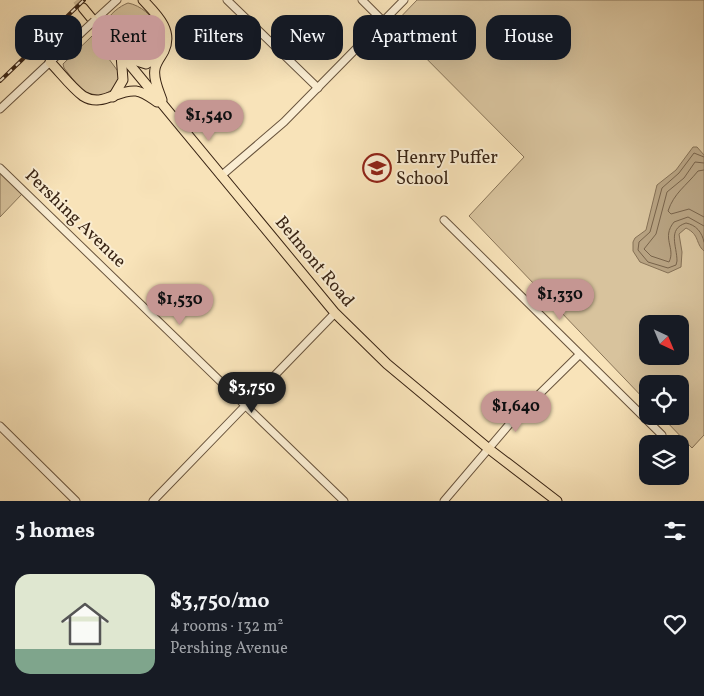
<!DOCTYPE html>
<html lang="en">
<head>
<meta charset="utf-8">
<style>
	body { margin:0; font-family:Vollkorn,serif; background:#242831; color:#f1f3f6; height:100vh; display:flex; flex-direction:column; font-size:19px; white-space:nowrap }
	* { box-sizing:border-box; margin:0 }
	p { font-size:16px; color:#9ea1a6 }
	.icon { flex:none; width:28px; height:28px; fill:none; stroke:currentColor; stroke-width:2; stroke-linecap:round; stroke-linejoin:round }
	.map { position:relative; height:501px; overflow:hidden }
	.side { display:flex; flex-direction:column; background:#171b24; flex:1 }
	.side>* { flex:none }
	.guide { position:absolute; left:15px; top:15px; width:675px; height:45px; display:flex; gap:10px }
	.needle { width:32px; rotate:136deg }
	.controls { position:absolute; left:639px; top:315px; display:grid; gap:10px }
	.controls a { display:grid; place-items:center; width:50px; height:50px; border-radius:10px; background:#171b24; box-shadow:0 5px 20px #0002; font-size:25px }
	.price { position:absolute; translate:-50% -42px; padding:0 11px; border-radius:18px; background:#c59692; color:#111; font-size:16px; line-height:32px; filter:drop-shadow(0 1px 2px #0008) }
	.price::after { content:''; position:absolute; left:50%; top:30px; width:15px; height:11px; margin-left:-8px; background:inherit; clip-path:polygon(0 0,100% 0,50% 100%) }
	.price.current { background:#222; color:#fff }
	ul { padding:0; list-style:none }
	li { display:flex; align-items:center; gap:15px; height:125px; padding:0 15px }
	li+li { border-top:1px solid #363941 }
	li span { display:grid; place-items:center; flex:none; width:140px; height:100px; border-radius:15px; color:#555 }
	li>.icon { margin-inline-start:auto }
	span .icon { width:60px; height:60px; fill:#fffc; stroke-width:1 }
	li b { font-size:21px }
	h2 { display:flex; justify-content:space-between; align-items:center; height:60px; padding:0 15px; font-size:21px }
	.chip { padding:0 18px; border-radius:15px; background:#171b24; box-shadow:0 5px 20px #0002; font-size:18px; line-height:45px }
	.chip.current { background:#c59692; color:#111 }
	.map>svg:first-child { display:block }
	.green { fill:#d8c39d; stroke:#887458; fill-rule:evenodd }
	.water { fill:#b7a281; stroke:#857055 }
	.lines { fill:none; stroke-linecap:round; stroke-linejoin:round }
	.shore { stroke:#78634a; stroke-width:1 }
	.major-tunnel { stroke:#d2bd98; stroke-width:9; stroke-dasharray:9 4.5; stroke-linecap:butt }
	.minor-casing { stroke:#69543d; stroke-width:9 }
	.major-casing { stroke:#392414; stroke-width:11 }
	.minor { stroke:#faedd2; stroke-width:7 }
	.major { stroke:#f8e3b9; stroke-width:9 }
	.rail-casing { stroke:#392414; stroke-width:4 }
	.rail { stroke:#faedd2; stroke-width:2; stroke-dasharray:5.5; stroke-linecap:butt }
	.minor-bridge-casing { stroke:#69543d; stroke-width:9; stroke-linecap:butt }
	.minor-bridge { stroke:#faedd2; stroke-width:7 }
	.labels { text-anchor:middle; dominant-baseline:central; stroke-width:4; stroke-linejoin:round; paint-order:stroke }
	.poi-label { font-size:18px; fill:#392414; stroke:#faedd2; text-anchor:start }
	.street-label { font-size:18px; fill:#392414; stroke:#faedd2 }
</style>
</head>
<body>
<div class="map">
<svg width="704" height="501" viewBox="0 0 704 501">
	<rect width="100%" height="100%" fill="#f8e3b9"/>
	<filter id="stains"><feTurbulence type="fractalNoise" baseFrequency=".004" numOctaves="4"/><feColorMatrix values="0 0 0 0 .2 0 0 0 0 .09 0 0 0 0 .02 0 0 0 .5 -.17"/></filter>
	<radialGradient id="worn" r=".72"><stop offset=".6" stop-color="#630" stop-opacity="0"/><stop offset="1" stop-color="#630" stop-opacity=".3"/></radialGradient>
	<g class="green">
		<path d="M417,0H704V435L692,448L661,416H680V384H648L647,402L469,216L524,157L393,25ZM648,324H680V356H648Z"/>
		<path d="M128,3C154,8 173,43 148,61L133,56L106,23C109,14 120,6 128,3Z"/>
		<path d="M92,36L120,74L117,87L101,96L83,92L64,68L63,64Z"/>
		<path d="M0,173L22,194L0,217Z"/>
	</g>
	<path class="water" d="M693,147H697L704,155V251C695,243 700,235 686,228L679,234L682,252L681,267L668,273L640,262L633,251V242L635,238L646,230L657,185L676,170Z"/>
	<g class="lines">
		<g class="shore">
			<path d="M704,157L694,153L679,173L662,188L650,232L639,242L638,250L648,262L668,268L676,265L677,261C677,246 667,229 686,223C696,225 702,232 704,242"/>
			<path d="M704,163L695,162L684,178L667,192L656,234L644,249L651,256L669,262C676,248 661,238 674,222L688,217L704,226"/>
			<path d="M704,170L698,171C686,186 674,193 668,211L671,214L689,209L704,217"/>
		</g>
		<path class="major-tunnel" d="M77,0L83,8"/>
		<defs>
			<g id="minor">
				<path d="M227,0L318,88"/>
				<path d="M362,0L383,21"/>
				<path d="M94,21L117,0"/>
				<path d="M0,109L79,35"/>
				<path d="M0,168L344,501"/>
				<path d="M221,176L284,122L404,0"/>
				<path d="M444,220L662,435"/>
				<path d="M0,426L76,501"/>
				<path d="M153,501L335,313"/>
				<path d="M444,501L513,420L579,355"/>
			</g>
			<g id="major">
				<path d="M143,0C156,14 174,30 164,51C161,57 156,62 155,69C153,79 159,91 162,100"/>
				<path d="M83,8L335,313L387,364L489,449L557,501"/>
				<path d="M124,57L146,64L160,56"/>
				<path d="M50,62C60,72 71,87 83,96C102,108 117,89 136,91C144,92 151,98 157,102"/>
				<path d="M113,97L123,80L121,55"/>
			</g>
		</defs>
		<use href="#minor" class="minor-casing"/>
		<use href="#major" class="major-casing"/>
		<use href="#minor" class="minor"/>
		<use href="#major" class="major"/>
		<defs>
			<path id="rail" d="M0,81L84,0"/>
		</defs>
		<use href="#rail" class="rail-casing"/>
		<use href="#rail" class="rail"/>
		<defs>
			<path id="minor-bridge" d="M79,35L94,21"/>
		</defs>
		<use href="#minor-bridge" class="minor-bridge-casing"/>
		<use href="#minor-bridge" class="minor-bridge"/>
	</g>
	<defs>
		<symbol id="school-ring" viewBox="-11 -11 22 22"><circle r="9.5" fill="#faedd2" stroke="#8f2418" stroke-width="1.5"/><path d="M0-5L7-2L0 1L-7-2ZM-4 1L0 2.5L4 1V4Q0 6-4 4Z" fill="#8f2418"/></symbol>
	</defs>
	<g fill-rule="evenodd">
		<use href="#school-ring" x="361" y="152" width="32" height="32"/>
	</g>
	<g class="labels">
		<g class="poi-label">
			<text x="396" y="158">Henry Puffer<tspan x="396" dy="21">School</tspan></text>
		</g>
		<g class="street-label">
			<text transform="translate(75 219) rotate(44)">Pershing Avenue</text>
			<text transform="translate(314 262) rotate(50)">Belmont Road</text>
		</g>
	</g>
	<rect width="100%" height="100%" filter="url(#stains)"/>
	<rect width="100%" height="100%" fill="url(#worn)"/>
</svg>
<div class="controls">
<a><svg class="needle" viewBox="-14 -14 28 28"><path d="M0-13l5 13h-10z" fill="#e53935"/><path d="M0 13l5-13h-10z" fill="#9ea1a6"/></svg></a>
<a><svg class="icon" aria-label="locate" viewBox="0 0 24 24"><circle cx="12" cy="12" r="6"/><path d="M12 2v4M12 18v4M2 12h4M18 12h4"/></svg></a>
<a><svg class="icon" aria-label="layers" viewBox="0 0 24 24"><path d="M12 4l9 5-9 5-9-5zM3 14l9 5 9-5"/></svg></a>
</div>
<b class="price" style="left:209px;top:142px">$1,540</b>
<b class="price" style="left:560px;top:321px">$1,330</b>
<b class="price" style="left:180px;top:326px">$1,530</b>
<b class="price current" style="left:252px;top:414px">$3,750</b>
<b class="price" style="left:516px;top:433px">$1,640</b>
<div class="guide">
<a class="chip">Buy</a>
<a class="chip current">Rent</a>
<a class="chip">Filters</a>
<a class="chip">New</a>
<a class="chip">Apartment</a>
<a class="chip">House</a>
</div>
</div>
<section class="side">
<h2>5 homes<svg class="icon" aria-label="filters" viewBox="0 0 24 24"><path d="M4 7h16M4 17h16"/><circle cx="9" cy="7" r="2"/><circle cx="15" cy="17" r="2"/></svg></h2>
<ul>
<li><span style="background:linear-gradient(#dfe7d0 75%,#7fa58c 0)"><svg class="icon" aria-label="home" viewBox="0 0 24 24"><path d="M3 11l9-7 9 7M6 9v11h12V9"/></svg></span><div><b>$3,750/mo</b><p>4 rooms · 132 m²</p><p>Pershing Avenue</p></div><svg class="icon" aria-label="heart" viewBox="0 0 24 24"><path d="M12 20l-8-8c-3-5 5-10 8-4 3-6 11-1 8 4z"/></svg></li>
</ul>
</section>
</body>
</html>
